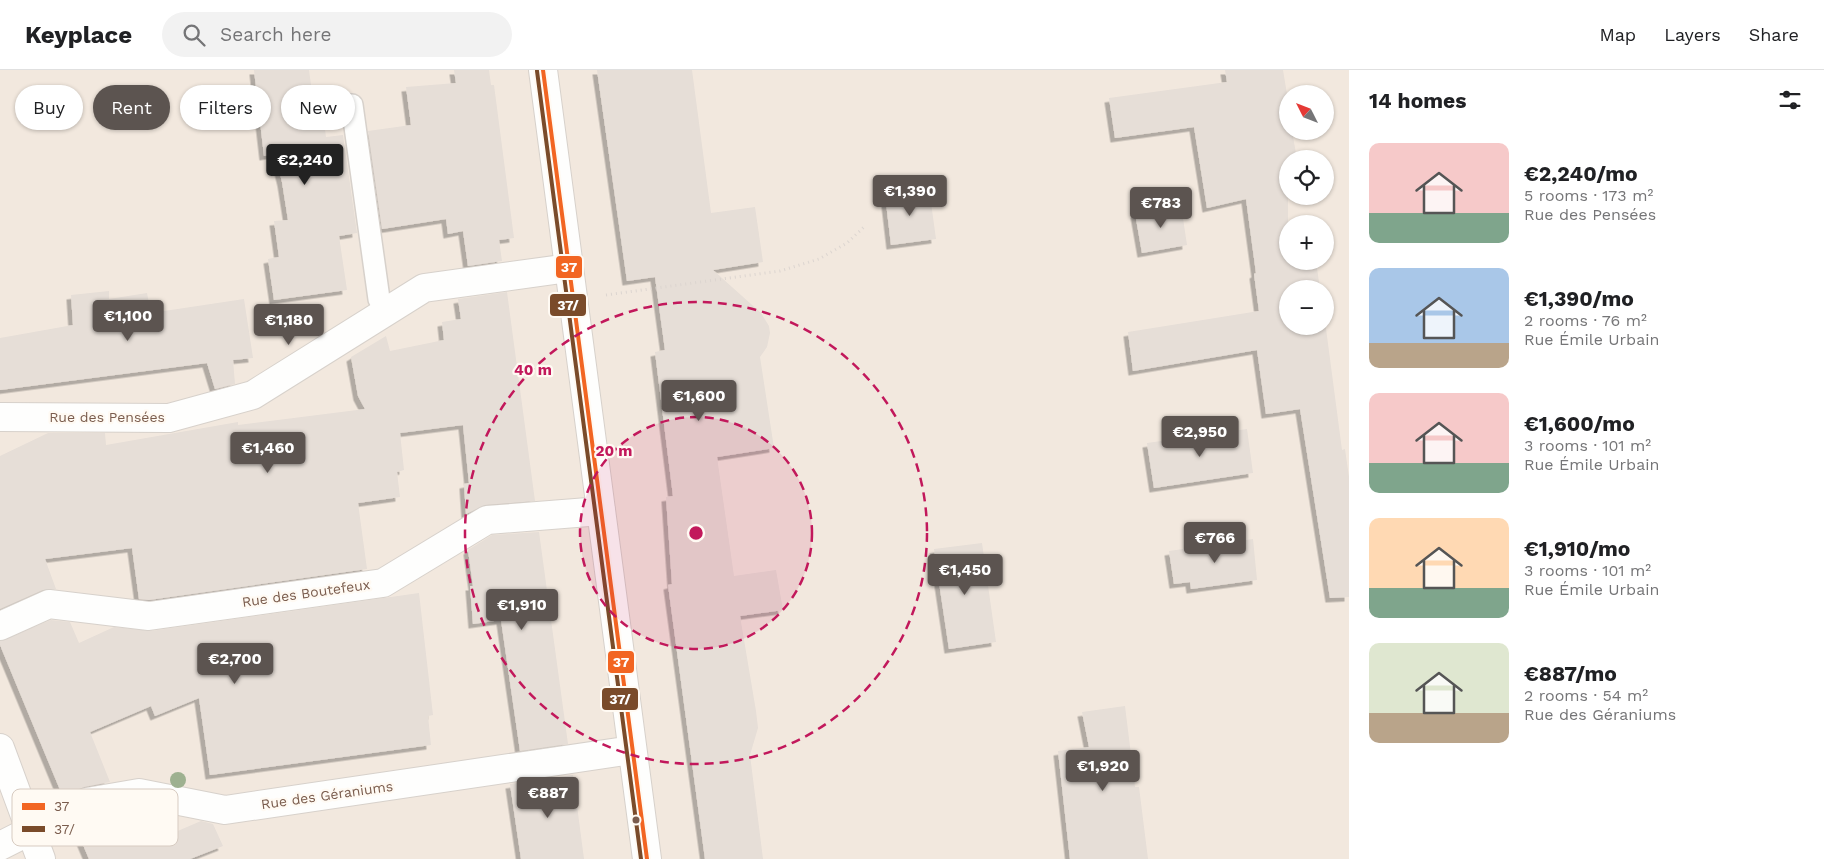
<!DOCTYPE html>
<html lang="en">
<head>
<meta charset="utf-8">
<style>
	body { margin:0; font-family:"Work Sans",sans-serif; background:#f2f2f2; color:#202124; height:100vh; display:flex; flex-direction:column; font-size:19px; white-space:nowrap }
	* { box-sizing:border-box; margin:0 }
	p { font-size:16px; color:#757577 }
	.icon { flex:none; width:28px; height:28px; fill:none; stroke:currentColor; stroke-width:2; stroke-linecap:round; stroke-linejoin:round }
	.map { position:relative; flex:1; overflow:hidden }
	.side { display:flex; flex-direction:column; background:#fff; width:475px }
	.side>* { flex:none }
	.top-card { position:absolute; left:15px; top:15px; width:475px; height:45px; display:flex; gap:10px }
	.needle { width:32px; rotate:312deg }
	.fabs { position:absolute; left:1279px; top:15px; display:grid; gap:10px }
	.fabs a { display:grid; place-items:center; width:55px; height:55px; border-radius:50%; background:#fff; box-shadow:0 1px 4px #0004; font-size:25px }
	.price { position:absolute; translate:-50% -42px; padding:0 11px; border-radius:5px; background:#5c5450; color:#fff; font-size:16px; line-height:32px; filter:drop-shadow(0 1px 2px #0008) }
	.price::after { content:''; position:absolute; left:50%; top:30px; width:15px; height:11px; margin-left:-8px; background:inherit; clip-path:polygon(0 0,100% 0,50% 100%) }
	.price.active { background:#222; color:#fff }
	ul { padding:0; list-style:none }
	li { display:flex; align-items:center; gap:15px; height:125px; padding:0 20px }
	li span { display:grid; place-items:center; flex:none; width:140px; height:100px; border-radius:10px; color:#555 }
	li>.icon { margin-inline-start:auto }
	span .icon { width:60px; height:60px; fill:#fffc; stroke-width:1 }
	li b { font-size:21px }
	h2 { display:flex; justify-content:space-between; align-items:center; height:60px; padding:0 20px; font-size:21px }
	.chip { padding:0 18px; border-radius:22px; background:#fff; box-shadow:0 1px 4px #0004; font-size:18px; line-height:45px }
	.chip.active { background:#5c5450; color:#fff }
	header { display:flex; align-items:center; gap:30px; box-sizing:border-box; height:70px; padding:0 25px; background:#fff; border-bottom:1px solid #e0e0e0 }
	header strong { font-size:24px }
	nav { display:flex; gap:28px; margin-inline-start:auto; font-size:18px }
	.search { width:350px; height:45px; background:#f2f2f2; display:flex; align-items:center; gap:12px; box-sizing:border-box; padding:0 18px; border-radius:28px; color:#757577; font-size:19px }
	main { display:flex; flex:1; min-height:0 }
	.map>svg:first-child { display:block }
	.residential { fill:#f2e8de; fill-rule:evenodd }
	.building { fill:#e6ded7; filter:url(#shadow) }
	.lines { fill:none; stroke-linecap:round; stroke-linejoin:round }
	.service-casing { stroke:#d7d1cb; stroke-width:24 }
	.minor-casing { stroke:#d7d1cb; stroke-width:30 }
	.path { stroke:#dcd5d0; stroke-width:3; stroke-dasharray:1 4; stroke-linecap:butt }
	.service { stroke:#fefefd; stroke-width:21 }
	.minor { stroke:#fefefd; stroke-width:28 }
	.bus-1-casing { stroke:#fffaf3; stroke-width:8 }
	.bus-2-casing { stroke:#fffaf3; stroke-width:8 }
	.bus-1 { stroke:#f26522; stroke-width:4 }
	.bus-2 { stroke:#7a4b2a; stroke-width:4 }
	.tree { fill:#9eb190 }
	.ring { fill:none; stroke:#c2185b; stroke-width:2.5; stroke-dasharray:9 6 }
	.bus-dot { fill:#7a5c4d; stroke:#fffaf3; stroke-width:2 }
	.labels { text-anchor:middle; dominant-baseline:central; stroke-width:4.5; stroke-linejoin:round; paint-order:stroke }
	.street-label { font-size:14px; fill:#7a5c4d; stroke:#fffaf3 }
	.key { fill:#fffaf3; stroke:#d7cbc1; stroke-width:1 }
	.key-label { font-size:14px; fill:#7a5c4d }
	.centre { fill:#c2185b; stroke:#fffaf3; stroke-width:2.5 }
	.ring-label { font-size:15px; text-anchor:middle; font-weight:bold; fill:#c2185b; stroke:#fffaf3; stroke-width:4.5; stroke-linejoin:round; paint-order:stroke }
	.line-badge { stroke:#fffaf3; stroke-width:2 }
	.badge-label { font-size:14px; text-anchor:middle; font-weight:bold; fill:#fff }
</style>
</head>
<body>
<header>
<strong>Keyplace</strong>
<div class="search"><svg class="icon" aria-label="search" viewBox="0 0 24 24"><circle cx="10" cy="10" r="6"/><path d="M15 15l6 6"/></svg>Search here</div>
<nav><a>Map</a><a>Layers</a><a>Share</a></nav>
</header>
<main>
<div class="map">
<svg width="1349" height="789" viewBox="0 0 1349 789">
	<defs>
		<filter id="shadow"><feDropShadow dx="-4.5" dy="4.5" stdDeviation="0" flood-color="#0004"/></filter>
	</defs>
	<rect width="100%" height="100%" fill="#f9f5f0"/>
	<path class="residential" d="M0,0H1349V789H0ZM1288,24H1325V61H1288ZM1288,89H1325V126H1288ZM1288,154H1325V191H1288ZM1288,219H1325V256H1288Z"/>
	<g class="building">
		<path d="M254,0H309L313,30L321,29L326,67L343,65L357,163L339,166L347,220L274,230L268,189L279,187L274,151L288,150L282,112L275,84L264,86Z"/>
		<path d="M454,0H489L491,15H494L514,168L499,170L502,191L468,196L463,161L448,164L446,149L382,159L368,61L411,55L406,17L456,13Z"/>
		<path d="M597,0H692L711,143L755,137L763,192L713,200L761,243L769,256L770,263L767,277L760,287L774,378L717,387L734,506L776,500L783,540L740,546L756,641L758,658L750,685L763,789H705L668,515L672,514L666,427L673,426L655,282L665,280L655,207L627,211Z"/>
		<path d="M1225,0H1283L1288,30V61H1292L1297,89H1288V191H1316L1320,219H1288V256H1325V251L1342,380L1345,379L1349,407V527L1330,528L1300,339L1266,344L1257,280L1133,301L1128,262L1259,241L1254,204L1256,203L1246,129L1207,138L1194,57L1115,68L1109,28L1227,12Z"/>
		<path d="M929,118L936,169L891,175L885,124Z"/>
		<path d="M1181,135L1187,175L1142,183L1135,143Z"/>
		<path d="M109,221V229L147,223L151,243L244,229L253,288L233,290L235,314L215,319L207,293L0,320V268L73,255L71,225Z"/>
		<path d="M507,222L535,431L485,435L466,444L464,414L469,413L463,355L400,363L404,400L397,402L400,427L358,433L367,499L149,530L139,529L132,478L45,489L56,519L43,520L0,539V386L48,363H105L106,375L238,352V355L365,339L358,326L351,287L386,266L390,281L444,270L442,252L461,249L458,229Z"/>
		<path d="M1247,359L1253,403L1154,418L1147,373Z"/>
		<path d="M539,462L568,674L520,681L501,550L473,554L470,516H473L468,480L492,465Z"/>
		<path d="M1253,469L1257,510L1191,519L1190,512L1174,514L1169,481Z"/>
		<path d="M982,473L996,572L949,579L934,479Z"/>
		<path d="M419,523L433,645L428,646L431,675L210,705L199,628L155,646L151,636L90,662L110,712L84,717L63,727L0,575V571L51,550L70,552L79,573L114,557L151,561Z"/>
		<path d="M1125,636L1135,717H1139L1148,789H1070L1058,681L1089,677L1082,642Z"/>
		<path d="M573,705L584,789H521L510,714Z"/>
		<path d="M122,742L125,748L139,742L152,772L201,751L213,754L223,776L190,789H89L75,756L92,747Z"/>
	</g>
	<g class="lines">
		<defs>
			<path id="service" d="M352,35L379,229L385,241"/>
			<g id="minor">
				<path d="M543,0L647,789"/>
				<path d="M0,347L169,348L253,325L424,218L569,198"/>
				<path d="M0,556L49,534L149,546L383,513L487,450L601,441"/>
				<path d="M0,678L41,789"/>
				<path d="M0,776L87,732L139,723L225,740L632,680"/>
			</g>
		</defs>
		<use href="#service" class="service-casing"/>
		<use href="#minor" class="minor-casing"/>
		<path class="path" d="M606,225L780,201L819,189L847,173L864,157"/>
		<use href="#service" class="service"/>
		<use href="#minor" class="minor"/>
		<defs>
			<path id="bus-1" d="M543,0L647,789"/>
			<path id="bus-2" d="M537,1L641,789"/>
		</defs>
		<use href="#bus-1" class="bus-1-casing"/>
		<use href="#bus-2" class="bus-2-casing"/>
		<use href="#bus-1" class="bus-1"/>
		<use href="#bus-2" class="bus-2"/>
	</g>
	<circle class="tree" cx="178" cy="710" r="8"/>
	<circle cx="696" cy="463" r="116" fill="#c2185b" fill-opacity=".12"/>
	<g class="ring">
		<circle cx="696" cy="463" r="116"/>
		<circle cx="696" cy="463" r="231"/>
	</g>
	<circle class="bus-dot" cx="636" cy="750" r="4.5"/>
	<g class="labels">
		<g class="street-label">
			<text x="107" y="347">Rue des Pensées</text>
			<text transform="translate(306 523) rotate(-8)">Rue des Boutefeux</text>
			<text transform="translate(327 725) rotate(-8)">Rue des Géraniums</text>
		</g>
	</g>
	<rect x="12" y="719" width="166" height="57" rx="8" class="key"/>
	<rect x="22" y="733" width="23" height="7" fill="#f26522"/>
	<rect x="22" y="756" width="23" height="6" fill="#7a4b2a"/>
	<g class="key-label">
		<text x="54" y="741">37</text>
		<text x="54" y="764">37/</text>
	</g>
	<circle cx="696" cy="463" r="8" class="centre"/>
	<g class="ring-label">
		<text x="533" y="305">40 m</text>
		<text x="614" y="386">20 m</text>
	</g>
	<g class="line-badge">
		<rect x="555" y="185" width="28" height="24" rx="5" fill="#f26522"/>
		<rect x="549" y="223" width="38" height="24" rx="5" fill="#7a4b2a"/>
		<rect x="607" y="580" width="28" height="24" rx="5" fill="#f26522"/>
		<rect x="601" y="617" width="38" height="24" rx="5" fill="#7a4b2a"/>
	</g>
	<g class="badge-label">
		<text x="569" y="202">37</text>
		<text x="568" y="240">37/</text>
		<text x="621" y="597">37</text>
		<text x="620" y="634">37/</text>
	</g>
</svg>
<div class="fabs">
<a><svg class="needle" viewBox="-14 -14 28 28"><path d="M0-13l5 13h-10z" fill="#e53935"/><path d="M0 13l5-13h-10z" fill="#757577"/></svg></a>
<a><svg class="icon" aria-label="locate" viewBox="0 0 24 24"><circle cx="12" cy="12" r="6"/><path d="M12 2v4M12 18v4M2 12h4M18 12h4"/></svg></a>
<a>+</a>
<a>−</a>
</div>
<b class="price active" style="left:305px;top:116px">€2,240</b>
<b class="price" style="left:910px;top:147px">€1,390</b>
<b class="price" style="left:1161px;top:159px">€783</b>
<b class="price" style="left:128px;top:272px">€1,100</b>
<b class="price" style="left:289px;top:276px">€1,180</b>
<b class="price" style="left:699px;top:352px">€1,600</b>
<b class="price" style="left:1200px;top:388px">€2,950</b>
<b class="price" style="left:268px;top:404px">€1,460</b>
<b class="price" style="left:1215px;top:494px">€766</b>
<b class="price" style="left:965px;top:526px">€1,450</b>
<b class="price" style="left:522px;top:561px">€1,910</b>
<b class="price" style="left:235px;top:615px">€2,700</b>
<b class="price" style="left:1103px;top:722px">€1,920</b>
<b class="price" style="left:548px;top:749px">€887</b>
<div class="top-card">
<a class="chip">Buy</a>
<a class="chip active">Rent</a>
<a class="chip">Filters</a>
<a class="chip">New</a>
</div>
</div>
<section class="side">
<h2>14 homes<svg class="icon" aria-label="filters" viewBox="0 0 24 24"><path d="M4 7h16M4 17h16"/><circle cx="9" cy="7" r="2"/><circle cx="15" cy="17" r="2"/></svg></h2>
<ul>
<li><span style="background:linear-gradient(#f6c9c9 70%,#7fa58c 0)"><svg class="icon" aria-label="home" viewBox="0 0 24 24"><path d="M3 11l9-7 9 7M6 9v11h12V9"/></svg></span><div><b>€2,240/mo</b><p>5 rooms · 173 m²</p><p>Rue des Pensées</p></div></li>
<li><span style="background:linear-gradient(#a9c7e8 75%,#b9a48a 0)"><svg class="icon" aria-label="home" viewBox="0 0 24 24"><path d="M3 11l9-7 9 7M6 9v11h12V9"/></svg></span><div><b>€1,390/mo</b><p>2 rooms · 76 m²</p><p>Rue Émile Urbain</p></div></li>
<li><span style="background:linear-gradient(#f6c9c9 70%,#7fa58c 0)"><svg class="icon" aria-label="home" viewBox="0 0 24 24"><path d="M3 11l9-7 9 7M6 9v11h12V9"/></svg></span><div><b>€1,600/mo</b><p>3 rooms · 101 m²</p><p>Rue Émile Urbain</p></div></li>
<li><span style="background:linear-gradient(#ffd9b3 70%,#7fa58c 0)"><svg class="icon" aria-label="home" viewBox="0 0 24 24"><path d="M3 11l9-7 9 7M6 9v11h12V9"/></svg></span><div><b>€1,910/mo</b><p>3 rooms · 101 m²</p><p>Rue Émile Urbain</p></div></li>
<li><span style="background:linear-gradient(#dfe7d0 70%,#b9a48a 0)"><svg class="icon" aria-label="home" viewBox="0 0 24 24"><path d="M3 11l9-7 9 7M6 9v11h12V9"/></svg></span><div><b>€887/mo</b><p>2 rooms · 54 m²</p><p>Rue des Géraniums</p></div></li>
</ul>
</section>
</main>
</body>
</html>
